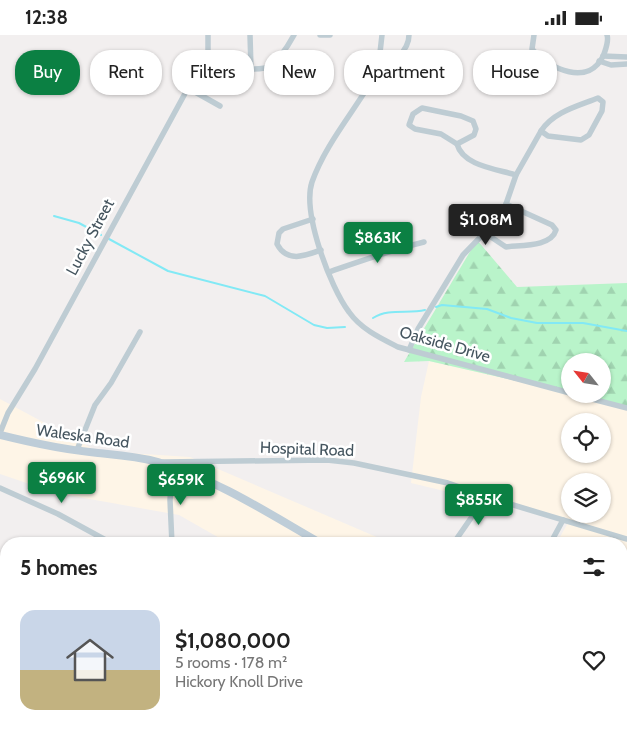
<!DOCTYPE html>
<html lang="en">
<head>
<meta charset="utf-8">
<style>
	body { margin:0; font-family:Cabin,sans-serif; background:#f2f2f2; color:#222; height:100vh; display:flex; flex-direction:column; font-size:19px; white-space:nowrap }
	* { box-sizing:border-box; margin:0 }
	p { font-size:16px; color:#767676 }
	.icon { flex:none; width:28px; height:28px; fill:none; stroke:currentColor; stroke-width:2; stroke-linecap:round; stroke-linejoin:round }
	.map { position:relative; flex:1; overflow:hidden }
	.panel { position:absolute; left:0px; top:502px; width:628px; height:196px; display:flex; flex-direction:column; background:#fff; border-radius:20px 20px 0 0; box-shadow:0 1px 4px #0004 }
	.panel>* { flex:none }
	.hud { position:absolute; left:15px; top:15px; width:598px; height:45px; display:flex; gap:10px }
	.needle { width:32px; rotate:300deg }
	.controls { position:absolute; left:561px; top:318px; display:grid; gap:10px }
	.controls a { display:grid; place-items:center; width:50px; height:50px; border-radius:50%; background:#fff; box-shadow:0 1px 4px #0004; font-size:25px }
	.price { position:absolute; translate:-50% -42px; padding:0 11px; border-radius:5px; background:#0b8043; color:#fff; font-size:16px; line-height:32px; filter:drop-shadow(0 1px 2px #0008) }
	.price::after { content:''; position:absolute; left:50%; top:30px; width:15px; height:11px; margin-left:-8px; background:inherit; clip-path:polygon(0 0,100% 0,50% 100%) }
	.price.on { background:#222; color:#fff }
	ul { padding:0; list-style:none }
	li { display:flex; align-items:center; gap:15px; height:125px; padding:0 20px }
	li span { display:grid; place-items:center; flex:none; width:140px; height:100px; border-radius:15px; color:#555 }
	li>.icon { margin-inline-start:auto }
	span .icon { width:60px; height:60px; fill:#fffc; stroke-width:1 }
	li b { font-size:21px }
	h2 { display:flex; justify-content:space-between; align-items:center; height:60px; padding:0 20px; font-size:21px }
	.pill { padding:0 18px; border-radius:20px; background:#fff; box-shadow:0 1px 4px #0004; font-size:18px; line-height:45px }
	.pill.on { background:#0b8043; color:#fff }
	.status { display:flex; justify-content:space-between; align-items:center; height:35px; padding:0 25px; background:#fff; direction:ltr }
	.status svg { height:14px; fill:currentColor }
	.map>svg:first-child { display:block }
	.commercial { fill:#fef5e7; fill-rule:evenodd }
	.forest { fill:url(#forest-firs) }
	.lines { fill:none; stroke-linecap:round; stroke-linejoin:round }
	.stream { stroke:#82e9f5; stroke-width:2 }
	.minor { stroke:#beccd3; stroke-width:5.5 }
	.secondary { stroke:#becdd8; stroke-width:8 }
	.labels { text-anchor:middle; dominant-baseline:central; stroke-width:5; stroke-linejoin:round; paint-order:stroke }
	.street-label { font-size:16px; fill:#45555f; stroke:#fff }
</style>
</head>
<body>
<div class="status"><b>12:38</b><svg viewBox="0 0 49 12"><path d="M0 12V9h3v3zM5 12V6h3v6zM10 12V3h3v9zM15 12V0h3v12zM26 1h20v11H26zM47 4h2v5h-2z"/></svg></div>
<div class="map">
<svg width="627" height="698" viewBox="0 0 627 698">
	<defs>
		<pattern id="forest-firs" width="22" height="20" patternUnits="userSpaceOnUse" patternTransform="scale(1.25)"><rect width="22" height="20" fill="#b9f4ca"/><path d="M5 1l3.5 6h-7zM16 11l3.5 6h-7z" fill="#a0d3b0"/></pattern>
	</defs>
	<rect width="100%" height="100%" fill="#f2efef"/>
	<g class="commercial">
		<path d="M429,326L627,371V603L621,601V509H556L569,486L411,448L421,362ZM570,386H602V419H570ZM570,446H602V479H570Z"/>
		<path d="M0,364L97,416L190,422L393,509H230L179,480L56,458L0,439Z"/>
	</g>
	<path class="forest" d="M477,205L517,252L627,248V371L572,359H602V326H570V358L429,326L404,327Z"/>
	<g class="lines">
		<g class="stream">
			<path d="M54,181L79,188L101,200"/>
			<path d="M109,204L168,236L265,261L314,290L327,293L345,292"/>
			<path d="M436,272L442,270L487,274L511,283L537,288H583L627,296"/>
			<path d="M373,283C389,273 408,279 425,275"/>
		</g>
		<g class="minor">
			<path d="M208,0V29C221,31 260,38 270,31C281,23 288,11 294,0"/>
			<path d="M250,0L251,33"/>
			<path d="M320,0H330"/>
			<path d="M382,0L378,35C392,31 409,15 409,0"/>
			<path d="M534,0L532,14C549,34 590,53 604,19C606,13 609,6 607,0"/>
			<path d="M603,21L627,22"/>
			<path d="M599,26L611,30L627,29"/>
			<path d="M378,35C358,72 326,107 312,147C302,177 330,252 349,277C361,294 380,303 398,312L570,358"/>
			<path d="M598,63L603,67L602,76L589,100L581,105L548,101L541,96C553,77 578,71 598,63Z"/>
			<path d="M422,73L461,81L473,86L476,94L474,100L457,109L441,99L415,94L409,90L413,79Z"/>
			<path d="M457,109C463,131 497,134 516,140"/>
			<path d="M313,184L283,194L279,198L277,209C287,228 305,221 321,215"/>
			<path d="M485,198L506,212C521,210 551,212 556,195L552,190L506,169"/>
			<path d="M329,237C361,226 391,215 424,207"/>
			<path d="M409,315L418,294L463,220L498,184L506,169L516,140L541,96"/>
			<path d="M573,359L627,373"/>
			<path d="M0,398L8,378L35,334L188,53L220,71"/>
			<path d="M77,415L95,370L111,348L140,297"/>
			<path d="M163,427L327,425L354,428L448,448L503,467L627,504"/>
			<path d="M172,432L170,465L172,509"/>
			<path d="M0,453L58,479L113,509"/>
			<path d="M453,509L487,460"/>
			<path d="M550,509L563,485"/>
			<path d="M0,612L6,610"/>
			<path d="M174,692V698"/>
			<path d="M358,692L368,698"/>
			<path d="M0,697L1,698"/>
			<path d="M99,698L101,692"/>
			<path d="M305,698L308,692"/>
		</g>
		<g class="secondary">
			<path d="M0,400C32,408 65,415 98,418C119,420 136,421 158,427C218,445 268,478 322,509"/>
			<path d="M621,692L627,695"/>
		</g>
	</g>
	<g class="labels">
		<g class="street-label">
			<text transform="translate(90 202) rotate(-62)">Lucky Street</text>
			<text transform="translate(445 309) rotate(16)">Oakside Drive</text>
			<text transform="translate(83 401) rotate(8)">Waleska Road</text>
			<text transform="translate(307 414) rotate(2)">Hospital Road</text>
		</g>
	</g>
</svg>
<div class="controls">
<a><svg class="needle" viewBox="-14 -14 28 28"><path d="M0-13l5 13h-10z" fill="#e53935"/><path d="M0 13l5-13h-10z" fill="#767676"/></svg></a>
<a><svg class="icon" aria-label="locate" viewBox="0 0 24 24"><circle cx="12" cy="12" r="6"/><path d="M12 2v4M12 18v4M2 12h4M18 12h4"/></svg></a>
<a><svg class="icon" aria-label="layers" viewBox="0 0 24 24"><path d="M12 4l9 5-9 5-9-5zM3 14l9 5 9-5"/></svg></a>
</div>
<b class="price on" style="left:486px;top:211px">$1.08M</b>
<b class="price" style="left:378px;top:229px">$863K</b>
<b class="price" style="left:62px;top:469px">$696K</b>
<b class="price" style="left:181px;top:471px">$659K</b>
<b class="price" style="left:479px;top:491px">$855K</b>
<div class="hud">
<a class="pill on">Buy</a>
<a class="pill">Rent</a>
<a class="pill">Filters</a>
<a class="pill">New</a>
<a class="pill">Apartment</a>
<a class="pill">House</a>
</div>
<section class="panel">
<h2>5 homes<svg class="icon" aria-label="filters" viewBox="0 0 24 24"><path d="M4 7h16M4 17h16"/><circle cx="9" cy="7" r="2"/><circle cx="15" cy="17" r="2"/></svg></h2>
<ul>
<li><span style="background:linear-gradient(#c9d6e8 60%,#c2b280 0)"><svg class="icon" aria-label="home" viewBox="0 0 24 24"><path d="M3 11l9-7 9 7M6 9v11h12V9"/></svg></span><div><b>$1,080,000</b><p>5 rooms · 178 m²</p><p>Hickory Knoll Drive</p></div><svg class="icon" aria-label="heart" viewBox="0 0 24 24"><path d="M12 20l-8-8c-3-5 5-10 8-4 3-6 11-1 8 4z"/></svg></li>
</ul>
</section>
</div>
</body>
</html>
